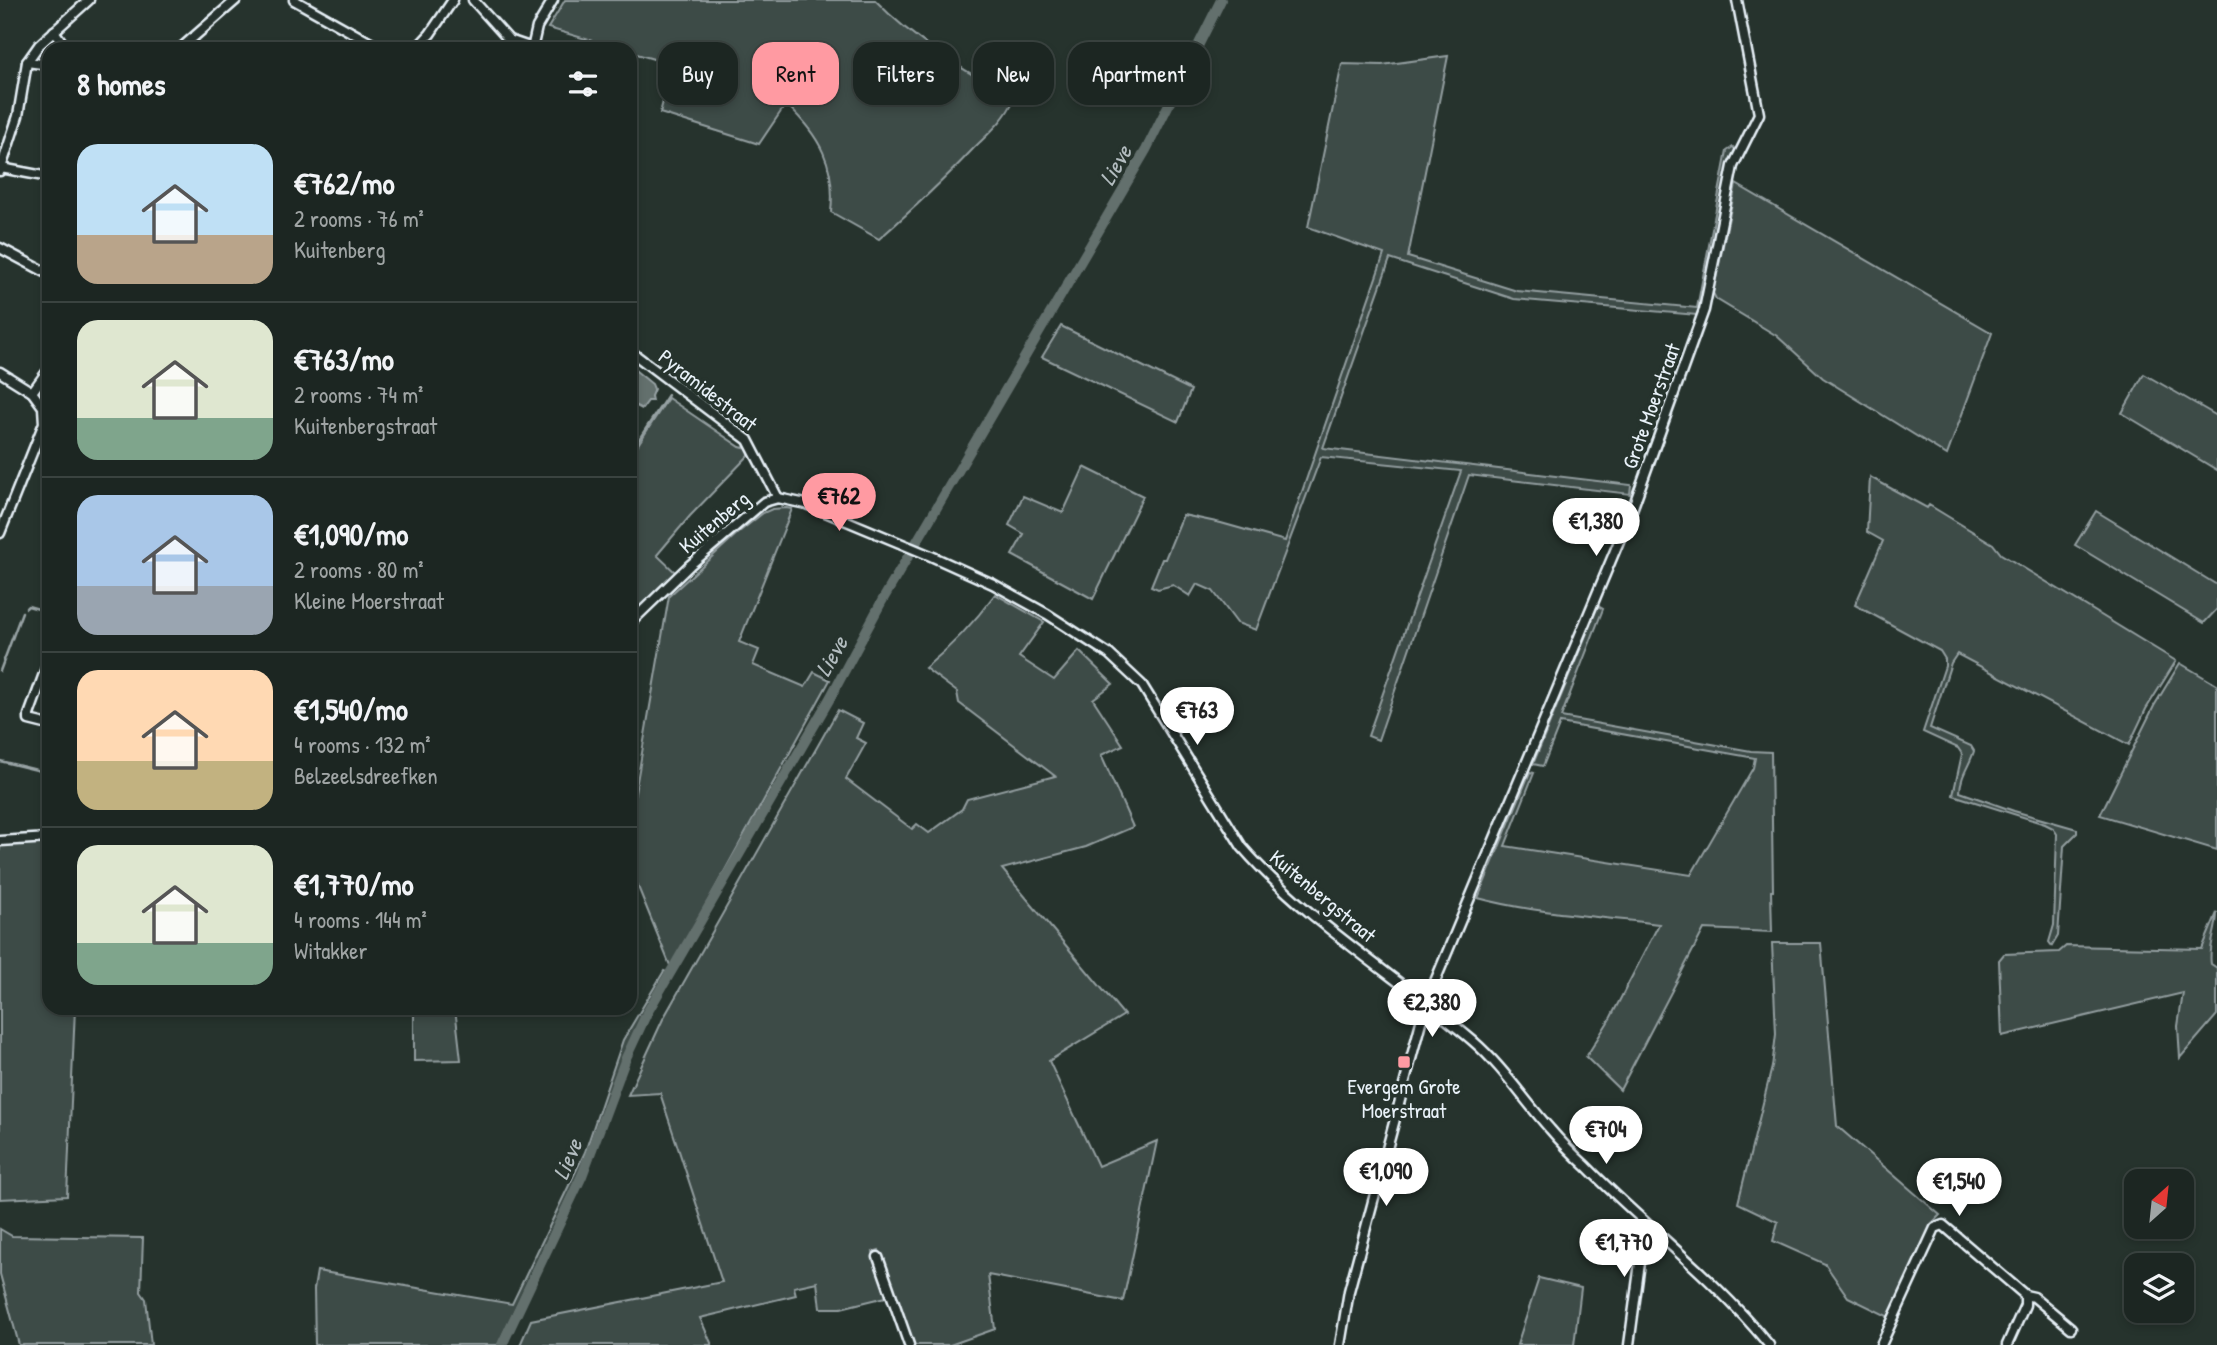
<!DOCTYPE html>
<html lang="en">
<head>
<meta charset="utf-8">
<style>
	body { margin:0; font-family:"Patrick Hand",sans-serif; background:#252e2a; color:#f1f3f6; height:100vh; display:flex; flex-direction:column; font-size:26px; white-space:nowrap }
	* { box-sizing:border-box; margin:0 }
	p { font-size:23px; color:#a0a5a5 }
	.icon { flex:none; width:38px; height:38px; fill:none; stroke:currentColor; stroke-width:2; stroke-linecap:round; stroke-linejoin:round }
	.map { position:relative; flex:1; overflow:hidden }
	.details { position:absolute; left:42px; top:42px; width:595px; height:973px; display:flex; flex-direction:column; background:#1c2622; border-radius:21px; box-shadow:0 4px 10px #0003,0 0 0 2px #3a4340 }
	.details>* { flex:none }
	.top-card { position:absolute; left:658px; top:42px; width:665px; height:63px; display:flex; gap:14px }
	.needle { width:46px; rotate:27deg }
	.fabs { position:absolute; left:2124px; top:1169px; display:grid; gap:14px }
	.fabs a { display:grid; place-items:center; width:70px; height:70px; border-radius:14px; background:#1c2622; box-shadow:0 4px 10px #0003,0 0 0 2px #3a4340; font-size:35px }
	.price { position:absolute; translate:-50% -60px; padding:0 16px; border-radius:24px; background:#fff; color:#222; font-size:23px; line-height:46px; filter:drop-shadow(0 2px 4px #0008) }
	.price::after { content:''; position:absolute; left:50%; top:42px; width:21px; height:16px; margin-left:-10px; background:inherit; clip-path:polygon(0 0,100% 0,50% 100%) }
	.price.selected { background:#ff9aa2; color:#111 }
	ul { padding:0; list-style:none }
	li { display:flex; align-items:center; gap:21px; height:175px; padding:0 35px }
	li+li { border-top:2px solid #3a4340 }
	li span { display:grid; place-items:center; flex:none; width:196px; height:140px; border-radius:21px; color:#555 }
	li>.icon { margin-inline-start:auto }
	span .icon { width:84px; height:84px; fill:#fffc; stroke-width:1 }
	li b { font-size:30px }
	h2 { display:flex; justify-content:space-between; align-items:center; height:84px; padding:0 35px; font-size:30px }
	.tag { padding:0 24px; border-radius:21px; background:#1c2622; box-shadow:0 4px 10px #0003,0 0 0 2px #3a4340; font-size:24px; line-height:63px }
	.tag.selected { background:#ff9aa2; color:#111 }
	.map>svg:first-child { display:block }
	.green { fill:#3e4b47; stroke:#939ea0; stroke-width:2 }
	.water { fill:#636f6d; stroke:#98a3a5; stroke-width:2 }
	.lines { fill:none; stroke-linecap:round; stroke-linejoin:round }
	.stream { stroke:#98a3a5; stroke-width:2.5 }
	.canal { stroke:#636f6d; stroke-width:10 }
	.street-casing { stroke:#e8f1f8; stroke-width:13 }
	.street { stroke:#26332d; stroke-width:8 }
	.poi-dot { fill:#ff9aa2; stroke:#26332d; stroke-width:2.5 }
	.labels { text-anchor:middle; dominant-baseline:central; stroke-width:7; stroke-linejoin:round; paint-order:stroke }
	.street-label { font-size:21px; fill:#e8f1f8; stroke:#26332d }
	.poi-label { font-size:21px; fill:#e8f1f8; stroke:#26332d }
	.water-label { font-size:23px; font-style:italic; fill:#b3bdc0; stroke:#26332d }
</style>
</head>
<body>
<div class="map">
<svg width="2217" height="1345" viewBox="0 0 2217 1345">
	<rect width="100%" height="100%" fill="#26332d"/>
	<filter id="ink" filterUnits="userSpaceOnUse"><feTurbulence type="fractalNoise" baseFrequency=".0143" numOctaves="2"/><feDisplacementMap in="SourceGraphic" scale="14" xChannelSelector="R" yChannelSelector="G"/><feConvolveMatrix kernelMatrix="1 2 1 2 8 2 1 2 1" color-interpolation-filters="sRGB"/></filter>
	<g filter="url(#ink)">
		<g class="green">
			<path d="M565,0H875C914,41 965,71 1014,99C1006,119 988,134 973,149C943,181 912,210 879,239L831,212C836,165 820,136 786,104L759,144L660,113L666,90L698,98L707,75L630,52V49H620L548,28Z"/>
			<path d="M1448,56L1408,257L1517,291L1697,308L1727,151L1733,147L1737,152L1731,161L1702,308H1700L1697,315L1514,299L1390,259L1323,448L1631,485L1630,494L1469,475L1378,740L1368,736L1461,471L1321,457L1256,630L1237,623L1213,591L1197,584L1190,596L1173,585L1158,589L1151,586L1162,559H1165L1183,515L1221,523L1285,541L1384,254L1308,227L1342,64L1382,65Z"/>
			<path d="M1736,184L1992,333L1947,455L1823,378L1777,336L1716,299L1713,293Z"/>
			<path d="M1061,326L1191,390L1178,422L1042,357Z"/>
			<path d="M2144,374L2217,416V470L2122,413Z"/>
			<path d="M668,398L740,447L744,448L745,445L750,454L690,516L657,555L677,574L630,620V457Z"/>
			<path d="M1084,467L1143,496L1093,599L1012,555L1024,534L1009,525L1023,496L1063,513Z"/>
			<path d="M1870,477L1927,508L1929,505L1993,544L2001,554L2176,661L2146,709L2129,745L1957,654L1951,663L1930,728L1971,746L1974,751C1970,765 1960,776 1960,792L2014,811L2077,829V833L2064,846L2058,936L2052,946L2049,942L2054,925L2057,834L2053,828L2045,824L1953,795L1962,754L1958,748L1923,732L1945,666V659L1940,651L1855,605L1883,541L1867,532Z"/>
			<path d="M786,508L792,509L739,642L759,650L753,665L805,687L814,672L830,680L671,968L630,867V807L634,799L669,596L739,532L763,513L772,509Z"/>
			<path d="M2096,511L2217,585V609L2204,623L2075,545Z"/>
			<path d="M995,594L1044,622L1019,657L1054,680L1079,651L1113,684L1093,699L1123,745L1101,755L1133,827L1086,847L1002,869L1124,1015L1049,1061L1098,1166L1157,1141L1123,1301L988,1275L995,1329L950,1345H912L879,1250L873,1252L886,1297L841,1308H820L817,1282L794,1287L796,1295L700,1318L712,1345H520L531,1320L722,1282L660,1093L628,1095L663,1019L838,710L863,723L856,738L866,743L846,779L912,829L917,824L929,833L962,809L967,799L1055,776L959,703L957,692L925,668C952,646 974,623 995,594Z"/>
			<path d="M1598,606L1603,609L1561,717L1751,751L1771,752L1773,891H1771L1772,932L1704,929L1620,1090L1586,1057L1611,1017L1659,924C1598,916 1537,914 1478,898L1530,772L1534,773L1505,846L1691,875L1753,768L1755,758L1560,723L1543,766L1533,764Z"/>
			<path d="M2180,663L2217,685V850L2100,815L2154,706Z"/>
			<path d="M49,842V1008H75L67,1196L0,1199V845Z"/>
			<path d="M2217,913C2217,931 2208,946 2211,964L2217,968V1015L2180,1058L2178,1026L2183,993L2002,1036L1999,960L2004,954L2059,952L2066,946L2202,949Z"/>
			<path d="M1772,943H1821L1837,1126L1940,1215L1932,1223L1889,1317L1848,1297L1825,1264L1773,1241L1778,1222L1738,1203L1772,1067L1776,1034Z"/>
			<path d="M664,971L668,973L645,1010L623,1057L592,1146L498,1345H315L314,1289L317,1271L512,1304L585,1152L623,1040Z"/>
			<path d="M414,1008H455L461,1060L414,1061Z"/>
			<path d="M0,1229L12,1236L143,1238L141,1292L146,1299L151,1345H19L0,1274Z"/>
			<path d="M1539,1278L1581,1288L1574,1345H1517Z"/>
		</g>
		<path class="water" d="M630,366L652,384L654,389L651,396L652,401H648L642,409L630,403Z"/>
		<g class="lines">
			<g class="stream">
				<path d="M630,453L668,395"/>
				<path d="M26,608L28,606L49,612"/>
				<path d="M0,671L22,612"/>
				<path d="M0,761L49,773"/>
			</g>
			<path class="canal" d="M502,1345L582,1176L626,1058L647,1013L829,700L882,601L1146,150L1221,0"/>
			<defs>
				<g id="street">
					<path d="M294,0L376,46"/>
					<path d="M473,0L509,40L532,48"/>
					<path d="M54,31L67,49"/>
					<path d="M180,49L236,0"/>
					<path d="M376,49V46L389,49"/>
					<path d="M416,49L430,34L453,0"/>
					<path d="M532,49L537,27L553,0"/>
					<path d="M27,62L49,65"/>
					<path d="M1,168L49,177"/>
					<path d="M0,171L18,116L27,62L39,45L89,0"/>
					<path d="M0,248L49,274"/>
					<path d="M630,351L748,440L778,498"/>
					<path d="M0,372L32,392"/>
					<path d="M0,533L44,423L43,407L32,392L49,369"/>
					<path d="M630,623L690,565L764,502L778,498L806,504L931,556L993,584L1047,614L1109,654L1142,685L1242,847C1306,921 1398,977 1473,1041C1503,1067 1524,1100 1550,1129C1561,1142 1574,1155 1587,1167C1647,1228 1715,1278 1769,1345"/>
					<path d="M49,660L29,715V720L49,725"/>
					<path d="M0,841L49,838"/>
					<path d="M878,1257L909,1345"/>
					<path d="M2025,1295L2034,1297L2071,1328"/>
					<path d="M1340,1345L1349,1291L1426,1003L1632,510L1704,310L1733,166L1759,114L1737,0"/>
					<path d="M1629,1345L1643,1240L1653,1228"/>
					<path d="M1881,1345L1935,1228L1943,1225L2025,1295V1305L2007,1345"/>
				</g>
			</defs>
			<use href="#street" class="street-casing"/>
			<use href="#street" class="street"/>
		</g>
	</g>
	<rect class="poi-dot" x="1397" y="1055" width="14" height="14" rx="3.5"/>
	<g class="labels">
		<g class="street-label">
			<text transform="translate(708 390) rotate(38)">Pyramidestraat</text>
			<text transform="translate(1651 406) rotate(-70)">Grote Moerstraat</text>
			<text transform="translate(714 522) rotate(-40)">Kuitenberg</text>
			<text transform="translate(1323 896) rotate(40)">Kuitenbergstraat</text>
		</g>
		<g class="poi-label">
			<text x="1404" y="1086">Evergem Grote<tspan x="1404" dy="24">Moerstraat</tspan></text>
		</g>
		<g class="water-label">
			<text transform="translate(1115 165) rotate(-60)">Lieve</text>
			<text transform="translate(831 656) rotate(-60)">Lieve</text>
			<text transform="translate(567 1159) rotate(-67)">Lieve</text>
		</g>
	</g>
</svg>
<div class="fabs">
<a><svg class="needle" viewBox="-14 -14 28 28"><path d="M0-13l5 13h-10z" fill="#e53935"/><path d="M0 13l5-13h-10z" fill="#a0a5a5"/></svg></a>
<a><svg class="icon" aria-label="layers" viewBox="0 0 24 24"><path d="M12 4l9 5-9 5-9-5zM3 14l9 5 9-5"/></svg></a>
</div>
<b class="price selected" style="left:839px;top:533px">€762</b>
<b class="price" style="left:1596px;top:558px">€1,380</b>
<b class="price" style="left:1197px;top:747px">€763</b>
<b class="price" style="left:1432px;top:1039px">€2,380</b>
<b class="price" style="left:1606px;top:1166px">€704</b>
<b class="price" style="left:1386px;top:1208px">€1,090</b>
<b class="price" style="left:1959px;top:1218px">€1,540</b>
<b class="price" style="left:1624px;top:1279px">€1,770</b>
<div class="top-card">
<a class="tag">Buy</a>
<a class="tag selected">Rent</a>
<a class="tag">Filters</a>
<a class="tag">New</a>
<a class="tag">Apartment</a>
</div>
<section class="details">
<h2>8 homes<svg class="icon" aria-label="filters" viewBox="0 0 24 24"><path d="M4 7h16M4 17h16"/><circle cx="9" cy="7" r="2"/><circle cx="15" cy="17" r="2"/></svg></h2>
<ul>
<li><span style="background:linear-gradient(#bfe0f5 65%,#b9a48a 0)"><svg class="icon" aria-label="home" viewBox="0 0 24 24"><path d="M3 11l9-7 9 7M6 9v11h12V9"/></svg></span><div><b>€762/mo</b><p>2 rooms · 76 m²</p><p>Kuitenberg</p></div></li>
<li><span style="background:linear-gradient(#dfe7d0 70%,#7fa58c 0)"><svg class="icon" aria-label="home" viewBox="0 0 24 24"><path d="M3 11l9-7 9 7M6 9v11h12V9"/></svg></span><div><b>€763/mo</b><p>2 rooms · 74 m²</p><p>Kuitenbergstraat</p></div></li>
<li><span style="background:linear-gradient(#a9c7e8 65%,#9aa5b1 0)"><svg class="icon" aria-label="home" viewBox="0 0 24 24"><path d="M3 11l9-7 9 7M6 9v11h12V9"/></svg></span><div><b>€1,090/mo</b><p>2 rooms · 80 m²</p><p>Kleine Moerstraat</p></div></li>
<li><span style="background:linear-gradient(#ffd9b3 65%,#c2b280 0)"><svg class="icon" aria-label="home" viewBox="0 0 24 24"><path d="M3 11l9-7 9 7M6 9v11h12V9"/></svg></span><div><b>€1,540/mo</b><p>4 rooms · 132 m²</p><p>Belzeelsdreefken</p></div></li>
<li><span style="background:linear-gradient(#dfe7d0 70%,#7fa58c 0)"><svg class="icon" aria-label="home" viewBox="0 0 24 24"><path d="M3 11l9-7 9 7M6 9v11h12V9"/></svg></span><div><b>€1,770/mo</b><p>4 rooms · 144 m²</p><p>Witakker</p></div></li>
</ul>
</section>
</div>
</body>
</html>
